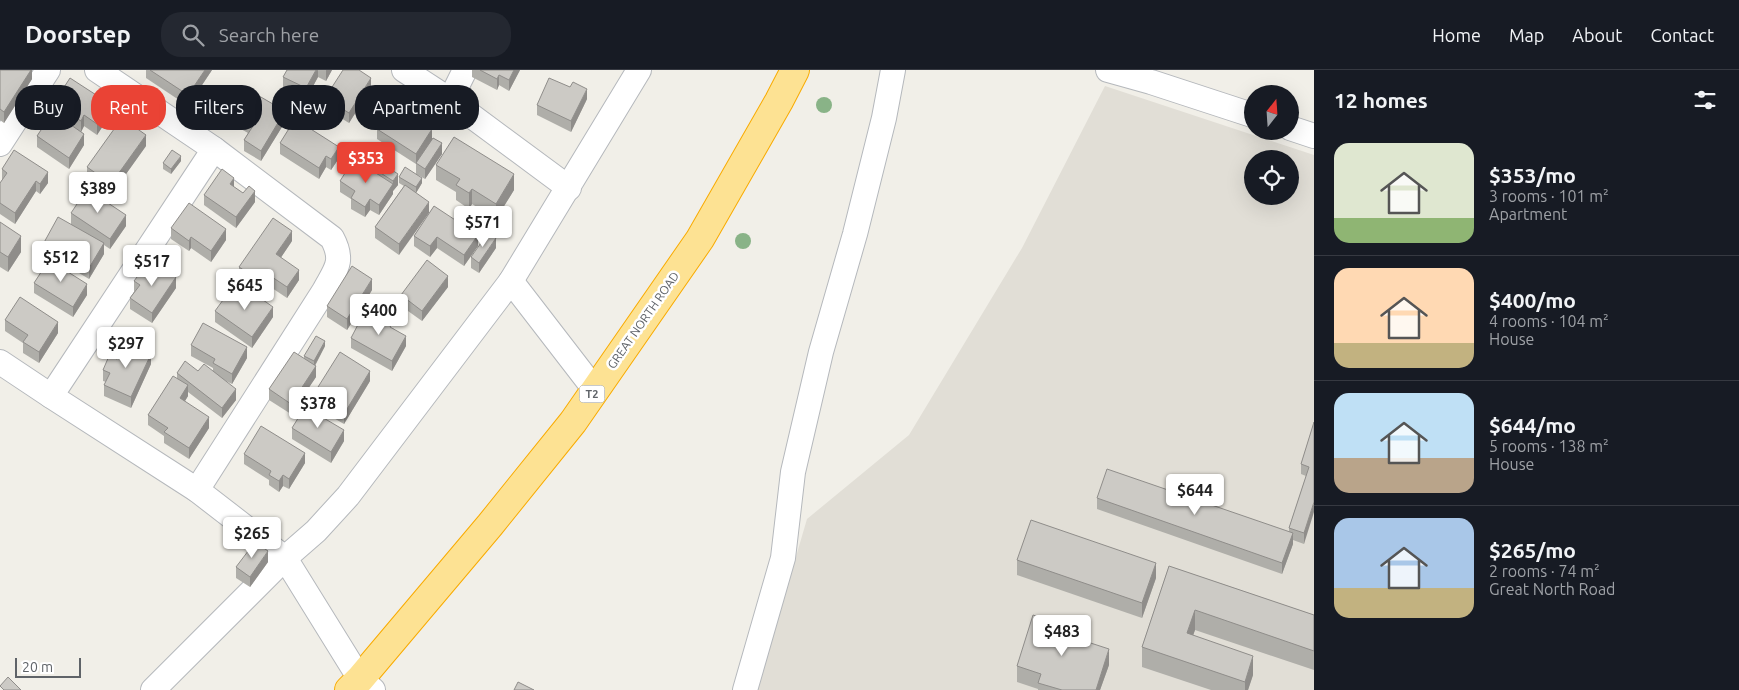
<!DOCTYPE html>
<html lang="en">
<head>
<meta charset="utf-8">
<style>
	body { margin:0; font-family:Ubuntu,sans-serif; background:#242831; color:#f1f3f6; height:100vh; display:flex; flex-direction:column; font-size:19px; white-space:nowrap }
	* { box-sizing:border-box; margin:0 }
	p { font-size:16px; color:#9ea1a6 }
	.icon { flex:none; width:28px; height:28px; fill:none; stroke:currentColor; stroke-width:2; stroke-linecap:round; stroke-linejoin:round }
	.map { position:relative; flex:1; overflow:hidden }
	.sheet { display:flex; flex-direction:column; background:#171b24; width:425px }
	.sheet>* { flex:none }
	.banner { position:absolute; left:15px; top:15px; width:475px; height:45px; display:flex; gap:10px }
	.needle { width:32px; rotate:17deg }
	.controls { position:absolute; left:1244px; top:15px; display:grid; gap:10px }
	.controls a { display:grid; place-items:center; width:55px; height:55px; border-radius:50%; background:#171b24; box-shadow:0 5px 20px #0002; font-size:25px }
	.scale { position:absolute; left:15px; bottom:12px; width:66px; box-sizing:border-box; padding-left:5px; border:2px solid #5f6368; border-top:0; font-size:14px; line-height:18px; white-space:nowrap; color:#5f6368; -webkit-text-stroke:4px #fff; paint-order:stroke }
	.price { position:absolute; translate:-50% -42px; padding:0 11px; border-radius:5px; background:#fff; color:#222; font-size:16px; line-height:32px; filter:drop-shadow(0 1px 2px #0008) }
	.price::after { content:''; position:absolute; left:50%; top:30px; width:15px; height:11px; margin-left:-8px; background:inherit; clip-path:polygon(0 0,100% 0,50% 100%) }
	.price.active { background:#ea4335; color:#fff }
	ul { padding:0; list-style:none }
	li { display:flex; align-items:center; gap:15px; height:125px; padding:0 20px }
	li+li { border-top:1px solid #363941 }
	li span { display:grid; place-items:center; flex:none; width:140px; height:100px; border-radius:15px; color:#555 }
	li>.icon { margin-inline-start:auto }
	span .icon { width:60px; height:60px; fill:#fffc; stroke-width:1 }
	li b { font-size:21px }
	h2 { display:flex; justify-content:space-between; align-items:center; height:60px; padding:0 20px; font-size:21px }
	.tag { padding:0 18px; border-radius:20px; background:#171b24; box-shadow:0 5px 20px #0002; font-size:18px; line-height:45px }
	.tag.active { background:#ea4335; color:#fff }
	header { display:flex; align-items:center; gap:30px; box-sizing:border-box; height:70px; padding:0 25px; background:#171b24; border-bottom:1px solid #363941 }
	header strong { font-size:24px }
	nav { display:flex; gap:28px; margin-inline-start:auto; font-size:18px }
	.search { width:350px; height:45px; background:#242831; display:flex; align-items:center; gap:12px; box-sizing:border-box; padding:0 18px; border-radius:20px; color:#9ea1a6; font-size:19px }
	main { display:flex; flex:1; min-height:0 }
	.map>svg:first-child { display:block }
	.education { fill:#e1ded6; fill-rule:evenodd }
	.lines { fill:none; stroke-linecap:round; stroke-linejoin:round }
	.minor-casing { stroke:#b5b8bc; stroke-width:26 }
	.highway-casing { stroke:#f9ab00; stroke-width:30 }
	.minor { stroke:#fff; stroke-width:24 }
	.highway { stroke:#fde293; stroke-width:28 }
	.tree { fill:#89b387 }
	.wall { fill:#afaea9 }
	.shaded-wall { fill:#8f8d8a }
	.building { fill:#cccac5; stroke:#8f8d8a }
	.labels { text-anchor:middle; dominant-baseline:central; stroke-width:5; stroke-linejoin:round; paint-order:stroke }
	.shield { fill:#fff; stroke:#8f9295; stroke-width:1 }
	.shield-label { font-size:11px; font-weight:bold; fill:#5f6368 }
	.street-label { font-size:12px; fill:#5f6368; stroke:#fff }
</style>
</head>
<body>
<header>
<strong>Doorstep</strong>
<div class="search"><svg class="icon" aria-label="search" viewBox="0 0 24 24"><circle cx="10" cy="10" r="6"/><path d="M15 15l6 6"/></svg>Search here</div>
<nav><a>Home</a><a>Map</a><a>About</a><a>Contact</a></nav>
</header>
<main>
<div class="map">
<svg width="1314" height="620" viewBox="0 0 1314 620">
	<rect width="100%" height="100%" fill="#f1efe8"/>
	<path class="education" d="M1105,16L1314,85V620H757L807,449L909,365L1022,178ZM1252,89H1290V126H1252Z"/>
	<g class="lines">
		<defs>
			<g id="minor">
				<path d="M97,0L214,79L332,168C345,192 335,200 324,221L197,420"/>
				<path d="M404,0L450,30L569,118"/>
				<path d="M1108,0L1151,12L1252,45"/>
				<path d="M450,30L465,0"/>
				<path d="M1290,58L1314,66"/>
				<path d="M0,74L48,0"/>
				<path d="M511,211L595,320"/>
				<path d="M0,292L51,326L197,420L285,488L360,609L373,620"/>
				<path d="M51,326L214,79"/>
				<path d="M153,620L285,488L316,461L348,426L511,211L639,0"/>
				<path d="M745,620L783,488L793,402L821,282L855,164L884,48L893,0"/>
			</g>
			<path id="highway" d="M349,620L360,609L490,455L573,352L700,169L779,31L795,0"/>
		</defs>
		<use href="#minor" class="minor-casing"/>
		<use href="#highway" class="highway-casing"/>
		<use href="#minor" class="minor"/>
		<use href="#highway" class="highway"/>
	</g>
	<g class="tree">
		<circle cx="824" cy="35" r="8"/>
		<circle cx="743" cy="171" r="8"/>
	</g>
	<g class="wall">
		<path d="M0,0H32V9L4,53L0,50Z"/>
		<path d="M146,0H212L188,36L146,8Z"/>
		<path d="M287,0H332L326,11L318,7L306,29L283,17V7Z"/>
		<path d="M472,0H520L509,21L499,15L497,20L472,7Z"/>
		<path d="M371,18L349,53L325,38V28Z"/>
		<path d="M57,28L110,45L97,65L84,56L81,62L84,75L69,99L37,77V66L57,49L65,45V44L57,38Z"/>
		<path d="M587,29L571,62L537,45V35Z"/>
		<path d="M232,43L285,52L261,91L244,81V70L248,63L232,54Z"/>
		<path d="M415,48L432,69L442,84L425,109L418,105L422,113L416,123L399,185L375,168V157L404,116L399,113V107L416,104V93L420,88L416,94L377,69V59Z"/>
		<path d="M280,73L339,88L331,100L326,97L319,109L280,84Z"/>
		<path d="M146,76L111,125L87,108V97Z"/>
		<path d="M181,91L171,104L163,99V93Z"/>
		<path d="M378,91L398,115L393,121V124L379,145L370,140L365,147L351,139V129L340,122V111L373,101V98Z"/>
		<path d="M436,95L514,120L496,149L472,134L469,139L456,130V122L436,110Z"/>
		<path d="M2,99L48,113L40,124L36,121L15,154L0,144V113L2,110Z"/>
		<path d="M234,117L255,132L236,158L204,135V125Z"/>
		<path d="M434,136L478,176L464,196L437,178L430,187L414,176V166Z"/>
		<path d="M71,143L126,156L110,179L104,175V184L89,209L59,191L57,195L87,225L73,247L34,223V213L48,192L41,188V178L71,154Z"/>
		<path d="M0,152L21,182L8,202L0,197Z"/>
		<path d="M171,158L226,170L211,192L191,178L189,181L171,169Z"/>
		<path d="M292,171L281,187L299,210L287,228L266,214L260,222L239,208V197Z"/>
		<path d="M496,178L479,203L471,198V187Z"/>
		<path d="M134,211L176,218L152,253L130,239V228L134,222Z"/>
		<path d="M448,217L422,251L401,236V225Z"/>
		<path d="M372,220L347,260L327,247V236Z"/>
		<path d="M215,241L273,247L252,278L215,252Z"/>
		<path d="M5,250L58,263L39,293L23,283V273L5,261Z"/>
		<path d="M393,258L406,276L392,301L351,278V268Z"/>
		<path d="M191,275L247,288L232,314L224,310L236,330L222,348L188,322V326L185,331L209,358L189,389L164,373V366L148,355V345L177,308V303L213,301V298L191,286Z"/>
		<path d="M325,276L315,296L316,307L291,344L269,330V319L304,289V286Z"/>
		<path d="M117,289L151,294L131,338L104,326V315L106,312L103,311V300Z"/>
		<path d="M370,311L344,354L313,336V325Z"/>
		<path d="M1314,352L1304,474L1293,470V474L1282,504L1097,439V428L1289,462V458L1306,406L1301,404V394Z"/>
		<path d="M292,358L344,371L331,393L292,369Z"/>
		<path d="M244,384L305,393L289,419L283,416L279,422L269,415V410L244,394Z"/>
		<path d="M1017,490L1156,508L1142,548L1017,505Z"/>
		<path d="M268,492L250,517L236,508V497Z"/>
		<path d="M1169,496L1314,545V600L1195,560L1193,565L1253,605L1248,620H1211L1142,597V577Z"/>
		<path d="M1066,565L1109,595L1100,620H1038V619L1017,612V596Z"/>
	</g>
	<g class="shaded-wall">
		<path d="M31,0H32V9L4,53V42Z"/>
		<path d="M205,0H212L188,36V25Z"/>
		<path d="M316,0H318V7L306,29V18Z"/>
		<path d="M326,0H332L326,11Z"/>
		<path d="M514,0H520L509,21V10Z"/>
		<path d="M499,5V15L497,20V9Z"/>
		<path d="M371,8V18L349,53V43Z"/>
		<path d="M587,19V29L571,62V51Z"/>
		<path d="M110,34V45L97,65V54Z"/>
		<path d="M285,41V52L261,91V81Z"/>
		<path d="M84,45V56L81,62V51Z"/>
		<path d="M432,59V70L416,94V84Z"/>
		<path d="M84,64V75L69,99V88Z"/>
		<path d="M146,65V76L111,125V114Z"/>
		<path d="M442,73V84L425,109V99Z"/>
		<path d="M339,77V88L331,100V89Z"/>
		<path d="M181,86V91L171,104V99Z"/>
		<path d="M326,86V97L319,109V98Z"/>
		<path d="M48,102V113L40,124V114Z"/>
		<path d="M398,104V115L393,121V111Z"/>
		<path d="M514,104V120L496,149V134Z"/>
		<path d="M234,108V119L230,114Z"/>
		<path d="M422,108V113L416,123V117Z"/>
		<path d="M36,111V121L15,154V143Z"/>
		<path d="M393,114V124L379,145V135Z"/>
		<path d="M472,119V134L469,139V123Z"/>
		<path d="M255,121V132L236,158V147Z"/>
		<path d="M370,129V140L365,147V137Z"/>
		<path d="M429,132V143L399,185V174Z"/>
		<path d="M126,145V156L110,179V169Z"/>
		<path d="M226,159V170L211,192V181Z"/>
		<path d="M292,161V171L276,195V184Z"/>
		<path d="M478,165V176L464,196V185Z"/>
		<path d="M21,166V182L8,202V187Z"/>
		<path d="M191,167V178L189,181V171Z"/>
		<path d="M437,167V178L430,187V176Z"/>
		<path d="M496,168V178L479,203V193Z"/>
		<path d="M104,173V184L89,209V198Z"/>
		<path d="M59,180V191L56,197V186Z"/>
		<path d="M299,200V210L287,228V217Z"/>
		<path d="M266,203V214L260,222V211Z"/>
		<path d="M448,206V217L422,251V241Z"/>
		<path d="M176,207V218L152,253V243Z"/>
		<path d="M372,209V220L347,260V249Z"/>
		<path d="M87,214V225L73,247V237Z"/>
		<path d="M273,237V247L252,278V267Z"/>
		<path d="M58,252V263L39,293V282Z"/>
		<path d="M406,266V276L392,301V291Z"/>
		<path d="M325,271V276L314,297V291Z"/>
		<path d="M247,277V288L232,314V304Z"/>
		<path d="M151,284V294L131,338V327Z"/>
		<path d="M316,296V307L291,344V334Z"/>
		<path d="M370,301V311L344,354V344Z"/>
		<path d="M188,315V326L180,339V328Z"/>
		<path d="M236,319V330L222,348V338Z"/>
		<path d="M209,347V358L189,389V378Z"/>
		<path d="M344,360V371L331,393V382Z"/>
		<path d="M305,383V393L289,419V409Z"/>
		<path d="M283,405V416L279,422V411Z"/>
		<path d="M1314,432V442L1304,474V463Z"/>
		<path d="M1293,463V474L1282,504V493Z"/>
		<path d="M268,481V492L250,517V507Z"/>
		<path d="M1156,493V508L1142,548V533Z"/>
		<path d="M1195,540V560L1187,583V563Z"/>
		<path d="M1066,556V571L1063,564Z"/>
		<path d="M1109,579V595L1100,620H1096Z"/>
		<path d="M1253,586V605L1248,620H1245V612Z"/>
	</g>
	<g class="building">
		<path d="M0,0H31L4,42L0,39Z"/>
		<path d="M150,0H205L188,25Z"/>
		<path d="M287,0H316L306,18L283,7Z"/>
		<path d="M343,0H359L371,8L349,43L325,28Z"/>
		<path d="M480,0H514L509,10L499,5L497,9Z"/>
		<path d="M70,8L110,34L97,54L84,45L81,51L65,41L69,36L57,28Z"/>
		<path d="M549,8L570,17L573,12L587,19L571,51L537,35Z"/>
		<path d="M247,19L285,41L261,81L244,70L253,56L232,43Z"/>
		<path d="M395,31L415,44L414,47L432,59L416,84L377,59Z"/>
		<path d="M62,43L74,51L71,55L84,64L69,88L37,66L51,45L57,49Z"/>
		<path d="M122,48L146,65L111,114L87,97Z"/>
		<path d="M295,49L339,77L331,89L326,86L319,98L280,73Z"/>
		<path d="M454,67L514,104L496,134L472,119L469,123L456,115L460,109L436,95Z"/>
		<path d="M433,68L442,73L425,99L416,93Z"/>
		<path d="M14,80L48,102L40,114L36,111L15,143L0,133V113L7,103L2,99Z"/>
		<path d="M172,80L181,86L171,99L163,93Z"/>
		<path d="M354,89L393,114L379,135L370,129L365,137L351,128L355,121L340,111Z"/>
		<path d="M378,91L398,104L393,111L373,98Z"/>
		<path d="M405,97L422,108L416,117L399,107Z"/>
		<path d="M222,99L234,108L230,114L243,123L249,116L255,121L236,147L204,125Z"/>
		<path d="M405,115L429,132L399,174L375,157Z"/>
		<path d="M87,119L126,145L110,169L71,143Z"/>
		<path d="M189,133L226,159L211,181L191,167L189,171L171,158Z"/>
		<path d="M434,136L478,165L464,185L437,167L430,176L414,166Z"/>
		<path d="M58,147L104,173L89,198L59,180L56,186L41,178Z"/>
		<path d="M273,148L292,161L276,184L299,200L287,217L266,203L260,211L239,197Z"/>
		<path d="M0,152L21,166L8,187L0,182Z"/>
		<path d="M488,163L496,168L479,193L471,187Z"/>
		<path d="M49,190L87,214L73,237L34,213Z"/>
		<path d="M427,190L448,206L422,241L401,225Z"/>
		<path d="M155,193L176,207L152,243L130,228L140,215L134,211L143,199L148,202Z"/>
		<path d="M352,196L372,209L347,249L327,236Z"/>
		<path d="M231,219L244,228L249,220L273,237L252,267L215,241Z"/>
		<path d="M20,227L58,252L39,282L23,272L28,265L5,250Z"/>
		<path d="M364,243L377,250L380,245L393,252L390,257L406,266L392,291L351,268Z"/>
		<path d="M203,253L247,277L232,304L213,293L215,289L191,275Z"/>
		<path d="M316,266L325,271L314,291L304,286Z"/>
		<path d="M125,271L151,284L131,327L104,315L110,303L103,300L109,286L117,289Z"/>
		<path d="M294,282L316,296L291,334L269,319Z"/>
		<path d="M340,282L370,301L344,344L313,325Z"/>
		<path d="M185,291L198,301L204,294L236,319L222,338L177,303Z"/>
		<path d="M173,306L188,315L180,328L209,347L189,378L164,362L168,358L148,345Z"/>
		<path d="M305,337L344,360L331,382L292,358Z"/>
		<path d="M1314,352V432L1304,463L1289,458L1309,397L1301,394Z"/>
		<path d="M261,356L305,383L289,409L283,405L279,411L269,405L271,401L244,384Z"/>
		<path d="M1107,399L1293,463L1282,493L1097,428Z"/>
		<path d="M1031,450L1156,493L1142,533L1017,490Z"/>
		<path d="M255,472L268,481L250,507L236,497Z"/>
		<path d="M1169,496L1314,545V581L1195,540L1187,563L1253,586L1245,612L1142,577Z"/>
		<path d="M1033,545L1066,556L1063,564L1109,579L1096,620H1062L1038,613L1041,604L1017,596Z"/>
		<path d="M8,607L21,620H4L0,616Z"/>
		<path d="M518,612L534,620H514Z"/>
	</g>
	<g class="labels">
		<rect class="shield" x="579.5" y="315.5" width="25" height="17" rx="4"/>
		<g class="shield-label">
			<text x="592" y="324">T2</text>
		</g>
		<g class="street-label">
			<text transform="translate(643 250) rotate(-55)">GREAT NORTH ROAD</text>
		</g>
	</g>
</svg>
<div class="controls">
<a><svg class="needle" viewBox="-14 -14 28 28"><path d="M0-13l5 13h-10z" fill="#e53935"/><path d="M0 13l5-13h-10z" fill="#9ea1a6"/></svg></a>
<a><svg class="icon" aria-label="locate" viewBox="0 0 24 24"><circle cx="12" cy="12" r="6"/><path d="M12 2v4M12 18v4M2 12h4M18 12h4"/></svg></a>
</div>
<div class="scale">20 m</div>
<b class="price active" style="left:366px;top:114px">$353</b>
<b class="price" style="left:98px;top:144px">$389</b>
<b class="price" style="left:483px;top:178px">$571</b>
<b class="price" style="left:61px;top:213px">$512</b>
<b class="price" style="left:152px;top:217px">$517</b>
<b class="price" style="left:245px;top:241px">$645</b>
<b class="price" style="left:379px;top:266px">$400</b>
<b class="price" style="left:126px;top:299px">$297</b>
<b class="price" style="left:318px;top:359px">$378</b>
<b class="price" style="left:1195px;top:446px">$644</b>
<b class="price" style="left:252px;top:489px">$265</b>
<b class="price" style="left:1062px;top:587px">$483</b>
<div class="banner">
<a class="tag">Buy</a>
<a class="tag active">Rent</a>
<a class="tag">Filters</a>
<a class="tag">New</a>
<a class="tag">Apartment</a>
</div>
</div>
<section class="sheet">
<h2>12 homes<svg class="icon" aria-label="filters" viewBox="0 0 24 24"><path d="M4 7h16M4 17h16"/><circle cx="9" cy="7" r="2"/><circle cx="15" cy="17" r="2"/></svg></h2>
<ul>
<li><span style="background:linear-gradient(#dfe7d0 75%,#8fb573 0)"><svg class="icon" aria-label="home" viewBox="0 0 24 24"><path d="M3 11l9-7 9 7M6 9v11h12V9"/></svg></span><div><b>$353/mo</b><p>3 rooms · 101 m²</p><p>Apartment</p></div></li>
<li><span style="background:linear-gradient(#ffd9b3 75%,#c2b280 0)"><svg class="icon" aria-label="home" viewBox="0 0 24 24"><path d="M3 11l9-7 9 7M6 9v11h12V9"/></svg></span><div><b>$400/mo</b><p>4 rooms · 104 m²</p><p>House</p></div></li>
<li><span style="background:linear-gradient(#bfe0f5 65%,#b9a48a 0)"><svg class="icon" aria-label="home" viewBox="0 0 24 24"><path d="M3 11l9-7 9 7M6 9v11h12V9"/></svg></span><div><b>$644/mo</b><p>5 rooms · 138 m²</p><p>House</p></div></li>
<li><span style="background:linear-gradient(#a9c7e8 70%,#c2b280 0)"><svg class="icon" aria-label="home" viewBox="0 0 24 24"><path d="M3 11l9-7 9 7M6 9v11h12V9"/></svg></span><div><b>$265/mo</b><p>2 rooms · 74 m²</p><p>Great North Road</p></div></li>
</ul>
</section>
</main>
</body>
</html>
